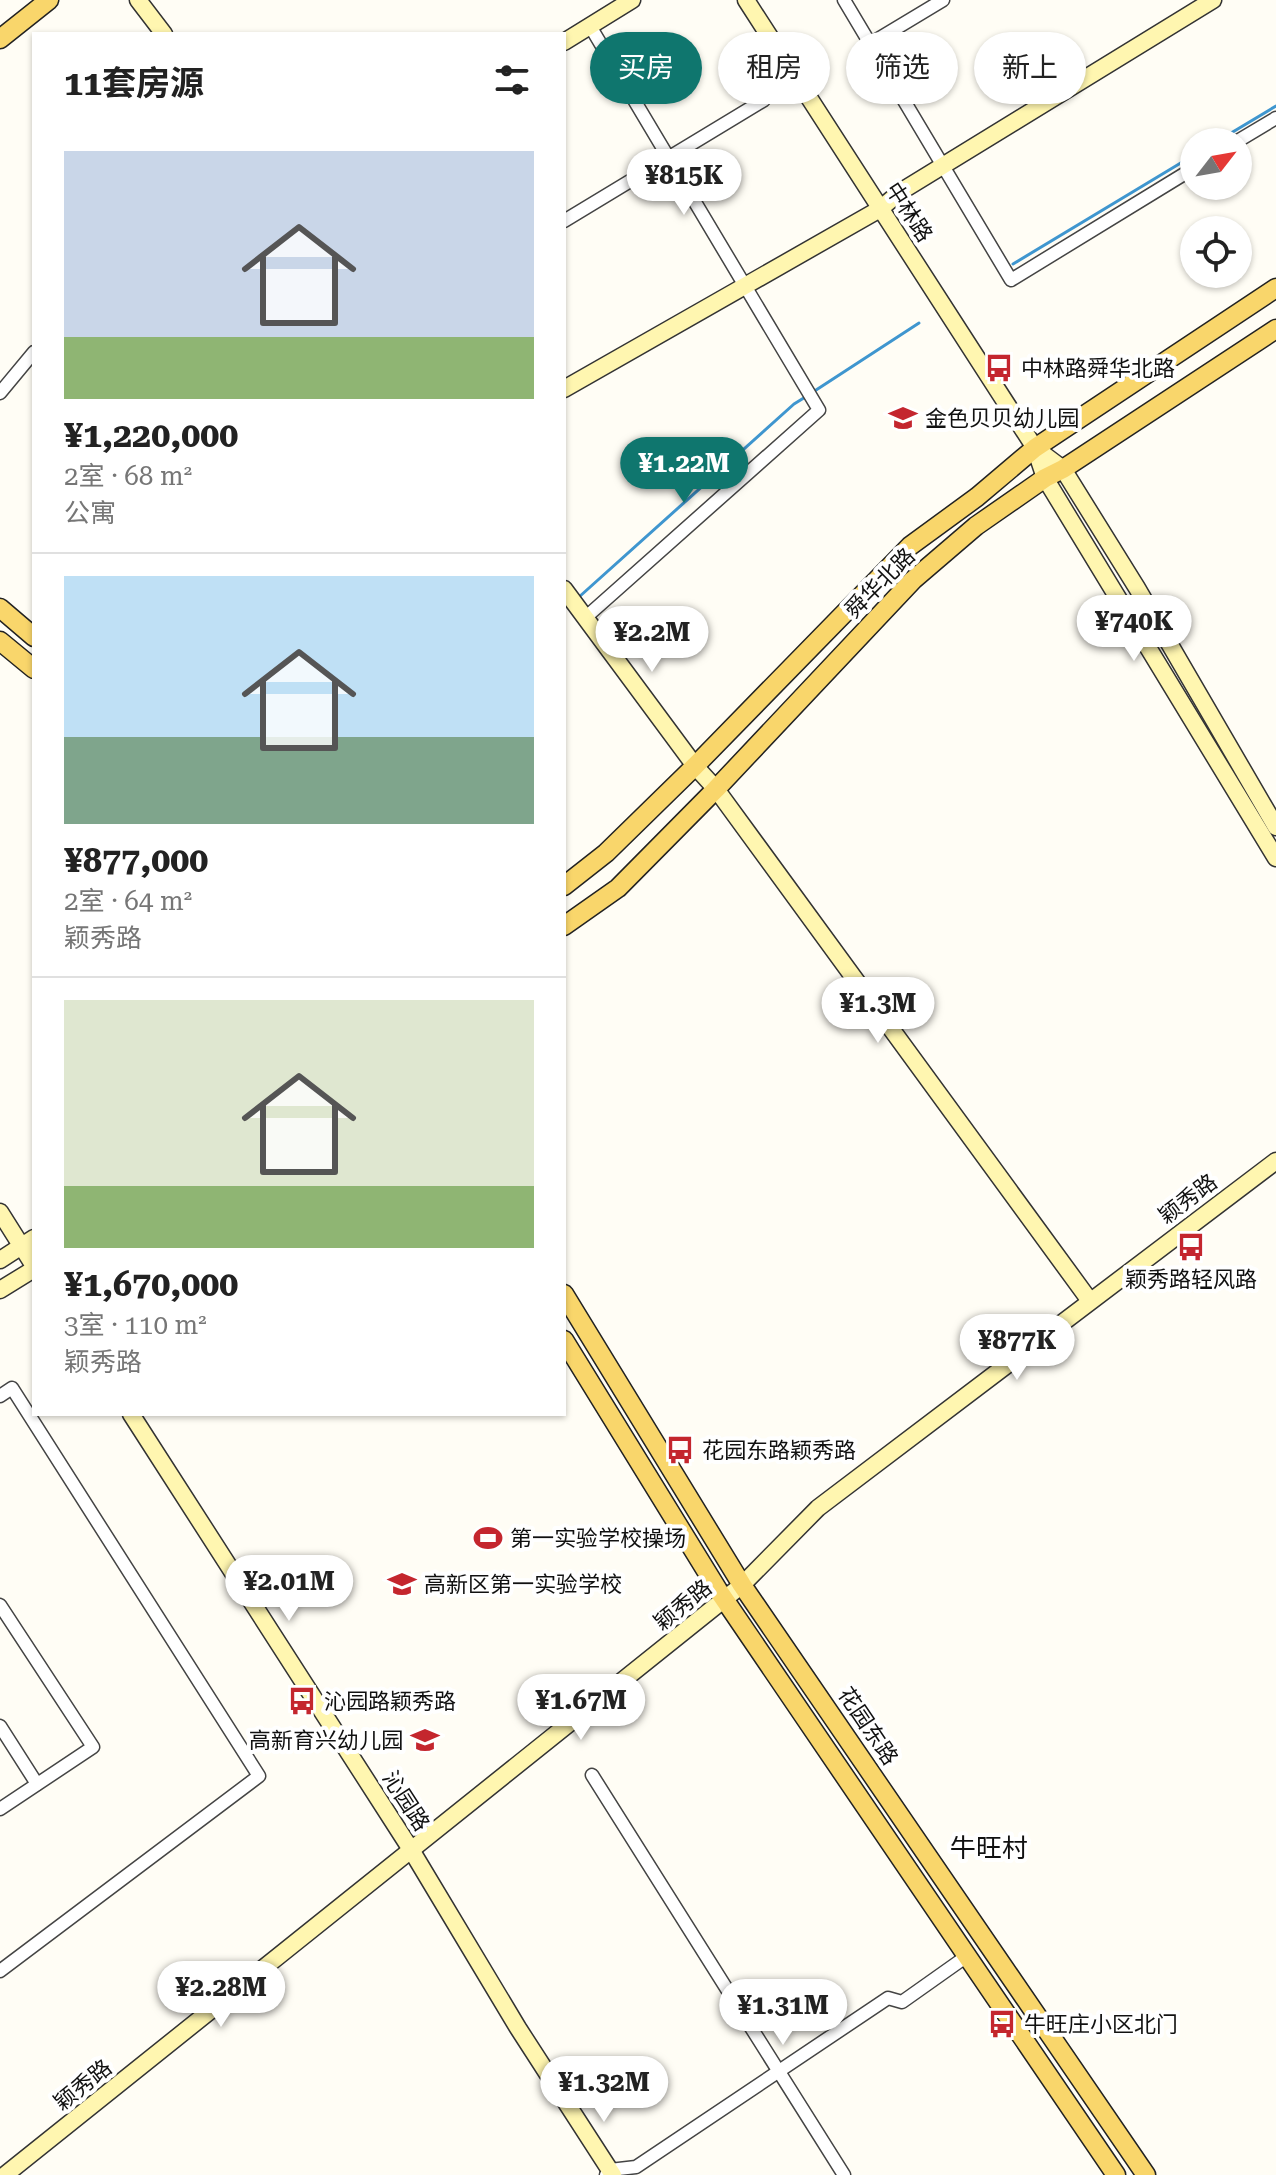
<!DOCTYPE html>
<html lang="zh">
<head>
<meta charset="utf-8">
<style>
	body { margin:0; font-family:"Roboto Serif","Noto Sans SC",serif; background:#f6f6f6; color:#222; height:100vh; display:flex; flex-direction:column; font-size:30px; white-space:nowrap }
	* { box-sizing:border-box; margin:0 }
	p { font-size:26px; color:#767676 }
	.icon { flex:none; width:44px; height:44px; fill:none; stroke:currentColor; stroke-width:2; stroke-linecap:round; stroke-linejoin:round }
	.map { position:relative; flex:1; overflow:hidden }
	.panel { position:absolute; left:32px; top:32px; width:534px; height:1384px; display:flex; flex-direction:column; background:#fff; border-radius:0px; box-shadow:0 2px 6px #0004 }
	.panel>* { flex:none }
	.top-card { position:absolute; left:590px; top:32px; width:566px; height:72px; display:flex; gap:16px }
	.needle { width:52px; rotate:59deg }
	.controls { position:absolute; left:1180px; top:128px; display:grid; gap:16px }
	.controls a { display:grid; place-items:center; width:72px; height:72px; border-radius:50%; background:#fff; box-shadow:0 2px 6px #0004; font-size:40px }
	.price { position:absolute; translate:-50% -68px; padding:0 18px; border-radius:28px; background:#fff; color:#222; font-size:26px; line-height:52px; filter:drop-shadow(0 2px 4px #0008) }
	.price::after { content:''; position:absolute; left:50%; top:48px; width:24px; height:18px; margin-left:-12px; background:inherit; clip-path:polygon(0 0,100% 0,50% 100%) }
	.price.selected { background:#0f766e; color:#fff }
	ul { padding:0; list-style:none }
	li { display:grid; align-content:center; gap:16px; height:424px; padding:0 32px }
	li+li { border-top:2px solid #e0e0e0 }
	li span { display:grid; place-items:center; height:248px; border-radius:0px; color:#555 }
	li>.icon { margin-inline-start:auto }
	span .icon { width:144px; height:144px; fill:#fffc; stroke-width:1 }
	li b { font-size:34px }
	h2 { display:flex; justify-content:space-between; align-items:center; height:96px; padding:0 32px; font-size:34px }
	.chip { padding:0 28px; border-radius:36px; background:#fff; box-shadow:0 2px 6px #0004; font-size:28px; line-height:72px }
	.chip.selected { background:#0f766e; color:#fff }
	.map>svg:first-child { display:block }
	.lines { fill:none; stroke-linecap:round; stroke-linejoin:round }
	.stream { stroke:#3f96cf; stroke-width:3 }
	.street-casing { stroke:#444; stroke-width:15 }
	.secondary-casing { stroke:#333; stroke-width:19 }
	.primary-casing { stroke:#222; stroke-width:21 }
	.street { stroke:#fff; stroke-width:12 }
	.secondary { stroke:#fff6b0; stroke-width:16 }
	.primary { stroke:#f9d66b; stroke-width:18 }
	.labels { text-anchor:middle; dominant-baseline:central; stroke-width:8; stroke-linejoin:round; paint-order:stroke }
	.street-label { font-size:22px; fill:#111; stroke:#fff }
	.poi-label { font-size:22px; fill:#111; stroke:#fff; text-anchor:start }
	.quarter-label { font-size:26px; fill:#111; stroke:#fff }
</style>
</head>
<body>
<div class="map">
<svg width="1276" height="2175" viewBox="0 0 1276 2175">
	<rect width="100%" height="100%" fill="#fffdf5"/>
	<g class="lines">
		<g class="stream">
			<path d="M1216,142L1276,106"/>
			<path d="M1013,264L1194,155"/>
			<path d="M813,392L919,323"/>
			<path d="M579,597L794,404L807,396"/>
		</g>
		<defs>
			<g id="street">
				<path d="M844,0L1011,280L1194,168"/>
				<path d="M870,44L943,0"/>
				<path d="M1236,142L1276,118"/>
				<path d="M564,221L764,100"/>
				<path d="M0,393L34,352"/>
				<path d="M585,618L819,410L590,26"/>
				<path d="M0,1396L12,1388L259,1776L0,1971"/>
				<path d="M0,1605L93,1747L0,1809"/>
				<path d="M0,1726L37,1784"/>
				<path d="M592,1775L844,2175"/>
				<path d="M606,2175L610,2170L636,2167L888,1998L902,2002L967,1956"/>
			</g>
			<g id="secondary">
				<path d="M138,0L164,34"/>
				<path d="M746,0L1035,448L1045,478L1276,858"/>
				<path d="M564,42L632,0"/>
				<path d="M564,389L880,209L900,192L1213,0"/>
				<path d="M1035,448L1063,469L1137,588L1276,827"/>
				<path d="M564,589L695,766L716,789L1090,1301"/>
				<path d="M0,1212L34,1266"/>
				<path d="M0,1260L34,1238"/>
				<path d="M0,1290L34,1269"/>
				<path d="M131,1414L410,1848L518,2028L613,2175"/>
				<path d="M5,2175L742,1585L818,1508L1276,1161"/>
			</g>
			<g id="primary">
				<path d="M0,39L49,0"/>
				<path d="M0,608L34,637"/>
				<path d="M0,641L34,669"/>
				<path d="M564,886L606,853L695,766L910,546L977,497L1035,448L1276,288"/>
				<path d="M564,926L618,888L716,789L913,580L976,526L1045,478L1063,469L1276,329"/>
				<path d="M564,1294L742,1585L1146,2175"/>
				<path d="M564,1340L718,1590L1116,2175"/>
			</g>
		</defs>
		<use href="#street" class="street-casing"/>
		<use href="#secondary" class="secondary-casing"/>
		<use href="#primary" class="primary-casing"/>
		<use href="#street" class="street"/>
		<use href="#secondary" class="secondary"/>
		<use href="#primary" class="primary"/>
	</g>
	<defs>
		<symbol id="bus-bare" viewBox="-9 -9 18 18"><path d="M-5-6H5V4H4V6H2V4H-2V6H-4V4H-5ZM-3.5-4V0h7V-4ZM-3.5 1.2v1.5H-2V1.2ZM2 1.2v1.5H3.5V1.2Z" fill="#c4262e" stroke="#fff" stroke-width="2.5" paint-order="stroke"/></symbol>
		<symbol id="school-bare" viewBox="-9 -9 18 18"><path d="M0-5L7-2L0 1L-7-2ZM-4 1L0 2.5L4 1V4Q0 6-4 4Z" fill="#c4262e" stroke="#fff" stroke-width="2.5" paint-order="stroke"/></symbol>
		<symbol id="stadium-bare" viewBox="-9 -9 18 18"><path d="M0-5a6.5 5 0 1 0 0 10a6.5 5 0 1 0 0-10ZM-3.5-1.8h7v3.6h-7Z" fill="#c4262e" stroke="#fff" stroke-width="2.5" paint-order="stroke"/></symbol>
	</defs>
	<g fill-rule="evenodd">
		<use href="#bus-bare" x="979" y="348" width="40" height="40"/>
		<use href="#school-bare" x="883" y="398" width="40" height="40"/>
		<use href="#bus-bare" x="1171" y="1227" width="40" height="40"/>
		<use href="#bus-bare" x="660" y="1430" width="40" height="40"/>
		<use href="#stadium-bare" x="468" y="1518" width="40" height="40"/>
		<use href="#school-bare" x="382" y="1564" width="40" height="40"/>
		<use href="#bus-bare" x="282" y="1681" width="40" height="40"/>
		<use href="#school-bare" x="405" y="1720" width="40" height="40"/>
		<use href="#bus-bare" x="982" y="2004" width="40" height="40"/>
	</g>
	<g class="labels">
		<g class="street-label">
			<text transform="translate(909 212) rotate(57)">中林路</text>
			<text transform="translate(880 583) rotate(-45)">舜华北路</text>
			<text transform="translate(1188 1199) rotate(-37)">颖秀路</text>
			<text transform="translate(683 1605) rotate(-39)">颖秀路</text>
			<text transform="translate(868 1726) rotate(56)">花园东路</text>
			<text transform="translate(406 1801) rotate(57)">沁园路</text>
			<text transform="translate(83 2085) rotate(-39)">颖秀路</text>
		</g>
		<g class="poi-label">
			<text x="1021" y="368">中林路舜华北路</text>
			<text x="925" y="418">金色贝贝幼儿园</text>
			<text x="1191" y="1279" text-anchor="middle">颖秀路轻风路</text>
			<text x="702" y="1450">花园东路颖秀路</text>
			<text x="510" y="1538">第一实验学校操场</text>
			<text x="424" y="1584">高新区第一实验学校</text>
			<text x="324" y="1701">沁园路颖秀路</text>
			<text x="403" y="1740" text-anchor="end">高新育兴幼儿园</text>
			<text x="1024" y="2024">牛旺庄小区北门</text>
		</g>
		<g class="quarter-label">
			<text x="989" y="1848">牛旺村</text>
		</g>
	</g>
</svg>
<div class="controls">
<a><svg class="needle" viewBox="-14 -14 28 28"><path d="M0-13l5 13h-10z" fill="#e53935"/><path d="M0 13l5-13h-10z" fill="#767676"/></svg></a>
<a><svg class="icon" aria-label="locate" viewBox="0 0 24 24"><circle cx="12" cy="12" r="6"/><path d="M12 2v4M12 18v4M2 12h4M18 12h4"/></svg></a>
</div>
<b class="price" style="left:684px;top:217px">¥815K</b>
<b class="price selected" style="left:684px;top:505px">¥1.22M</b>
<b class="price" style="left:1134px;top:663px">¥740K</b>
<b class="price" style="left:652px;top:674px">¥2.2M</b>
<b class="price" style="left:878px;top:1045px">¥1.3M</b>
<b class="price" style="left:1017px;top:1382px">¥877K</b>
<b class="price" style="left:289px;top:1623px">¥2.01M</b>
<b class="price" style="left:581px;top:1742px">¥1.67M</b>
<b class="price" style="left:221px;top:2029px">¥2.28M</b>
<b class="price" style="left:783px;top:2047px">¥1.31M</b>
<b class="price" style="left:604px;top:2124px">¥1.32M</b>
<div class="top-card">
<a class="chip selected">买房</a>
<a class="chip">租房</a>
<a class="chip">筛选</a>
<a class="chip">新上</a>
</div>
<section class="panel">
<h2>11套房源<svg class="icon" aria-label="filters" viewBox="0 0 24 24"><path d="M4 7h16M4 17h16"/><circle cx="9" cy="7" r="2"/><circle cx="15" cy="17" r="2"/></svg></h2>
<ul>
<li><span style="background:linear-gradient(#c9d6e8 75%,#8fb573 0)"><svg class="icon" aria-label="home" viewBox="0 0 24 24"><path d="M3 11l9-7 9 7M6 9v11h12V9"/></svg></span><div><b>¥1,220,000</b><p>2室 · 68 m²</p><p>公寓</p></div></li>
<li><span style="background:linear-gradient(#bfe0f5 65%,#7fa58c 0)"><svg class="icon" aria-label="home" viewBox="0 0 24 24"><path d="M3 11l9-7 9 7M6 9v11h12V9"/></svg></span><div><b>¥877,000</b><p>2室 · 64 m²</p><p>颖秀路</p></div></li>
<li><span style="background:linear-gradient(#dfe7d0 75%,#8fb573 0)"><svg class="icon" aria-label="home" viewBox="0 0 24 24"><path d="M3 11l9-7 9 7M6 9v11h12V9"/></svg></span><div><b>¥1,670,000</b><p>3室 · 110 m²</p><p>颖秀路</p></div></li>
</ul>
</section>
</div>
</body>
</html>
